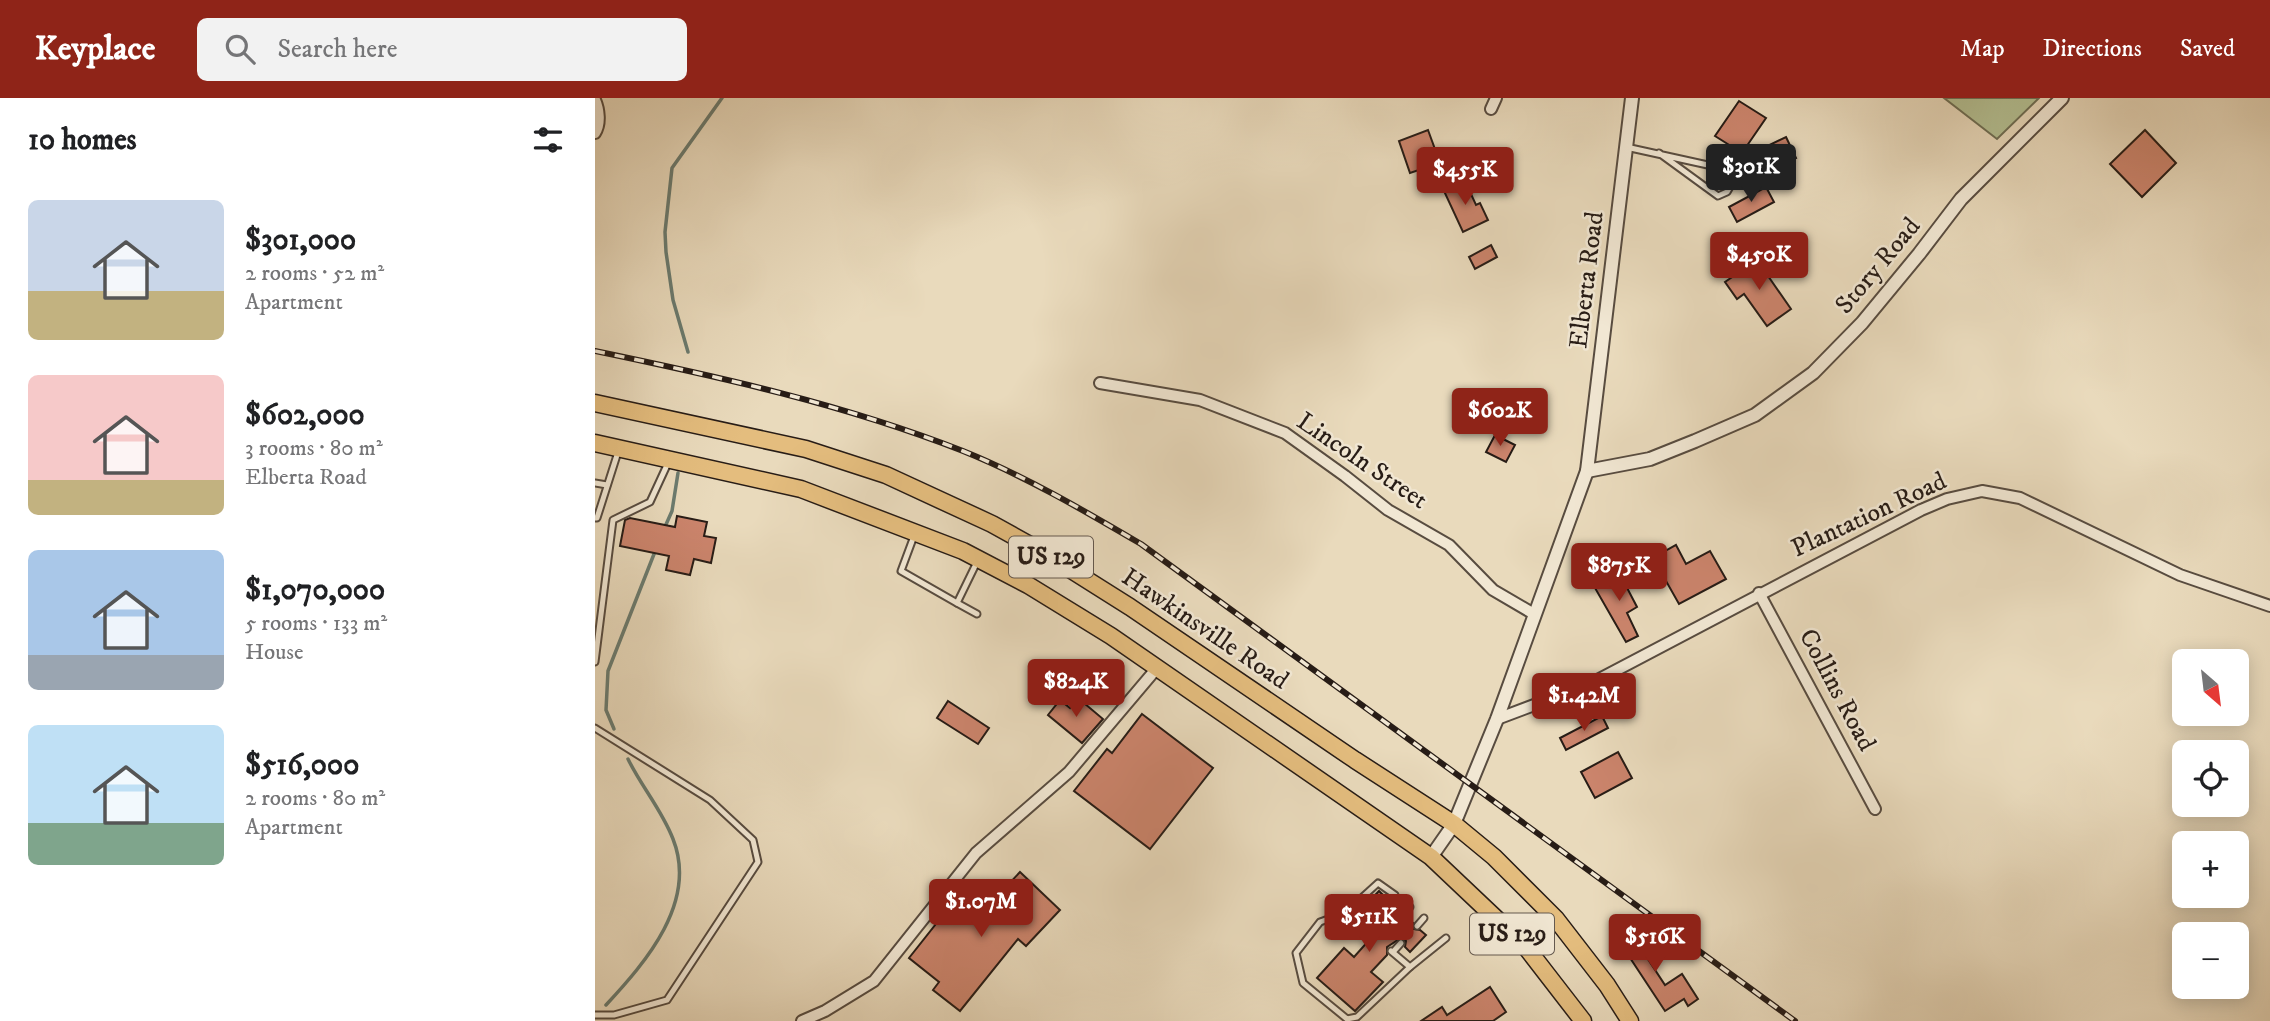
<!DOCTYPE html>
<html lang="en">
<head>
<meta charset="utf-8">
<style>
	body { margin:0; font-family:"IM FELL DW Pica",serif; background:#f2f2f2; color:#202124; height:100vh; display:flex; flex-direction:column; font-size:26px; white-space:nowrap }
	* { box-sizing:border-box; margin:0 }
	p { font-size:23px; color:#757577 }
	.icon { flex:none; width:38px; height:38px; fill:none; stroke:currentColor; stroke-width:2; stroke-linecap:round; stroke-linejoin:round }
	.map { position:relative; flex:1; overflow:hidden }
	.drawer { display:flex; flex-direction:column; background:#fff; width:595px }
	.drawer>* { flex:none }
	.needle { width:46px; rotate:152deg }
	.controls { position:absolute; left:1577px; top:551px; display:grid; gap:14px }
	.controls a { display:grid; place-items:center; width:77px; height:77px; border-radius:10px; background:#fff; box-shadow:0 4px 18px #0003; font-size:35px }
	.price { position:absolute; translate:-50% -60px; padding:0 16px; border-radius:7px; background:#8f2418; color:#fff; font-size:23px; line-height:46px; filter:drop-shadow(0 2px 4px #0008) }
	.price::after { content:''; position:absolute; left:50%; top:42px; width:21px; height:16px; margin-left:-10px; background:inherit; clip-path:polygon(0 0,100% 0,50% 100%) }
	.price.selected { background:#222; color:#fff }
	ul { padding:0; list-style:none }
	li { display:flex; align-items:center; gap:21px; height:175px; padding:0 28px }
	li span { display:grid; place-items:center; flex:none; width:196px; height:140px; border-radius:10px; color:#555 }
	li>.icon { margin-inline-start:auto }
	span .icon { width:84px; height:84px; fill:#fffc; stroke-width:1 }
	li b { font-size:30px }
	h2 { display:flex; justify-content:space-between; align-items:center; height:84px; padding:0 28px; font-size:30px }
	header { display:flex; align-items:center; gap:42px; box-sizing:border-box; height:98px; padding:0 35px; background:#8f2418; color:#fff }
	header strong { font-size:33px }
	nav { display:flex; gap:38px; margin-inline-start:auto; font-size:24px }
	.search { width:490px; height:63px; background:#f2f2f2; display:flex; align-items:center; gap:18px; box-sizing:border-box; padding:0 24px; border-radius:10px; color:#757577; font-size:26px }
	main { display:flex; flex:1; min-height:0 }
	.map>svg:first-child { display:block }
	.green { fill:#b4c093; stroke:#6e6e54; stroke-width:2 }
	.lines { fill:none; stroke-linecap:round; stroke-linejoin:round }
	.stream { stroke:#6b7b6f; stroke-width:3.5 }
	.building { fill:#cb846c; stroke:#271c16; stroke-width:2 }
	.service-casing { stroke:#584c40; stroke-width:9 }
	.minor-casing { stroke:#584c40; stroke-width:14 }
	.tertiary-casing { stroke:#584c40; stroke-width:16 }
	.primary-casing { stroke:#271c16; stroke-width:19 }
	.service { stroke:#f1e7d3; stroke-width:5 }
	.minor { stroke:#f1e7d3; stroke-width:10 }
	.tertiary { stroke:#f1e7d3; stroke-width:12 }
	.primary { stroke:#e4bd7e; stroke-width:16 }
	.rail-casing { stroke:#271c16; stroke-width:6 }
	.rail { stroke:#f1e7d3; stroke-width:3.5; stroke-dasharray:10; stroke-linecap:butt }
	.labels { text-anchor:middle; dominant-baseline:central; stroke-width:5; stroke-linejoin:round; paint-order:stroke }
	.shield { fill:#f1e7d3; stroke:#64594f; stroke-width:2 }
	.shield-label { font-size:24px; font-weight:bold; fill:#271c16 }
	.street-label { font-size:26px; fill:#271c16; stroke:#f1e7d3 }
</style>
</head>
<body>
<header>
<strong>Keyplace</strong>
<div class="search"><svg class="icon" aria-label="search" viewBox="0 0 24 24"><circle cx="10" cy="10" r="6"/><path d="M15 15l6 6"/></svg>Search here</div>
<nav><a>Map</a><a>Directions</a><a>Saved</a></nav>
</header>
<main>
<section class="drawer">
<h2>10 homes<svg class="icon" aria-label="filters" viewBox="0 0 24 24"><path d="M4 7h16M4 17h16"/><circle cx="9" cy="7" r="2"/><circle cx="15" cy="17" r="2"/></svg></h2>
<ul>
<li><span style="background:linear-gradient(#c9d6e8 65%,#c2b280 0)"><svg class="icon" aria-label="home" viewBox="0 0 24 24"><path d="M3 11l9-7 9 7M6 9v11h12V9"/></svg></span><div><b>$301,000</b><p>2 rooms · 52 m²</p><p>Apartment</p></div></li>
<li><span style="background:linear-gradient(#f6c9c9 75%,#c2b280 0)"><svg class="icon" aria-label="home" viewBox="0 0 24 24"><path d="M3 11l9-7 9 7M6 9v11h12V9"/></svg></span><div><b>$602,000</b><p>3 rooms · 80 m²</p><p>Elberta Road</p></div></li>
<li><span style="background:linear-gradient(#a9c7e8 75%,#9aa5b1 0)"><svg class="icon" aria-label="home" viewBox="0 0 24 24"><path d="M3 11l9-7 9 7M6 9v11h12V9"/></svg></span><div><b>$1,070,000</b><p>5 rooms · 133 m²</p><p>House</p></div></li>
<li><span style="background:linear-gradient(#bfe0f5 70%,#7fa58c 0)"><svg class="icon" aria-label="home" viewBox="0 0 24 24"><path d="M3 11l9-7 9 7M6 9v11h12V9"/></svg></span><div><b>$516,000</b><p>2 rooms · 80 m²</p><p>Apartment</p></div></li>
</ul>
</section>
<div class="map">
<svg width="1675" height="923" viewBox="0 0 1675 923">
	<rect width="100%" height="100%" fill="#e9dabc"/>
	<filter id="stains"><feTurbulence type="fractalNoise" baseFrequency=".00286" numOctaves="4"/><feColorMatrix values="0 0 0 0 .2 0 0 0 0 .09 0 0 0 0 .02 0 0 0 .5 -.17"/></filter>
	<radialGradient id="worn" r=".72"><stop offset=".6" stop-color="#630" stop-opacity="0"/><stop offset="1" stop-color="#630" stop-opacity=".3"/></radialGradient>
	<path class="green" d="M1349,0H1444L1402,41Z"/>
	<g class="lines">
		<g class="stream">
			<path d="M93,254L78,202L71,154L70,134L77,70L127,0"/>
			<path d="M69,431L77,413L83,375"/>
			<path d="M19,631L11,612L13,573L61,451"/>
			<path d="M11,907C51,864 103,804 78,741C67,712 46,688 33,661"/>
		</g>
	</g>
	<g class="building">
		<path d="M1144,3L1171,20L1147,55L1120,38Z"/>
		<path d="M833,32L845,65L815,75L804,43Z"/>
		<path d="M1550,32L1581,65L1547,99L1515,66Z"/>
		<path d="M1191,39L1201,60L1170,75L1160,54Z"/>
		<path d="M870,83L881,107L885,105L893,122L868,134L849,93Z"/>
		<path d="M1171,89L1179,104L1142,124L1134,109Z"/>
		<path d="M896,147L902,159L880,171L874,159Z"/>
		<path d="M1162,162L1196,211L1172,228L1149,196L1142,201L1130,184Z"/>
		<path d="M900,337L920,347L911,364L891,354Z"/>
		<path d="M82,418L112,424L109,438L121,440L116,465L99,461L95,477L71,472L74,458L25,448L30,422L35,420L80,429Z"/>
		<path d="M1081,447L1091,466L1115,453L1131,481L1084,506L1058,460Z"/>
		<path d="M1033,472L1038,482L1030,486L1042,509L1032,515L1043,538L1031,544L1000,490Z"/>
		<path d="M483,600L508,621L487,645L453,617L465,602L475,610Z"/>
		<path d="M353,603L394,630L383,646L342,620Z"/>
		<path d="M547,616L618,670L555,751L479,693L512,651L517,655Z"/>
		<path d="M1007,618L1013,630L971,652L965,640Z"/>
		<path d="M1023,654L1037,680L1000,700L986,674Z"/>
		<path d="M425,774L465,812L431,848L423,841L365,913L338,892L344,884L314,860L360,802L382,820Z"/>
		<path d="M784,793L791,800V807H798L804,812L805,820H812L818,825V831L825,832L831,837L815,854L810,849L811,843L806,840L792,849V857L776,874L788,884L760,913L722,880L749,850L759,859L775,841L780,842L784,840L783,833L786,830L766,812Z"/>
		<path d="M1030,826L1070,887L1087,876L1103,901L1093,908L1089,901L1070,913L1018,834Z"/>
		<path d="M895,889L911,914L898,923H826L847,909L852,917Z"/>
	</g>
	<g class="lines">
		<defs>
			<g id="service">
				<path d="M1031,49L1131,71L1137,76L1139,82L1132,94L1123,98L1064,55"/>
				<path d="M0,385L12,387"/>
				<path d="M0,420H2L23,354"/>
				<path d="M319,438L306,473L362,505L382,464"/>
				<path d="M362,505L382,516"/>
				<path d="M0,564L18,422L55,404L73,365"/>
				<path d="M0,630L115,702L158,742L163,764L72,902L19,917H0"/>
				<path d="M795,803L800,797L783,785L750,815L725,824L701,855L708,885L752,921L762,919L815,869L851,840"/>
				<path d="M750,815L779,837"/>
				<path d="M808,816L815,809"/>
				<path d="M822,828L829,820"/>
				<path d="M796,853L815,869"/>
				<path d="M798,854L806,845"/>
			</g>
			<g id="minor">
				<path d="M0,2C4,11 6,26 0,35"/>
				<path d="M896,11L901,0"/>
				<path d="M505,285L605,302L690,335L750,378L793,412L854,447L898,492L939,516"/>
				<path d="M1164,495L1280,711"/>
				<path d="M902,621L995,586L1326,412L1352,401L1387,393L1425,400L1585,477L1675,508"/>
				<path d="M207,923L230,913L279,883L381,755L474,674L562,570"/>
			</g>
			<g id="tertiary">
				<path d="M992,373L1055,361L1100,343L1160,317L1218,275L1267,225L1324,156L1366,101L1467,0"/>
				<path d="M836,759L859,726L902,621L992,373L1037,0"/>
			</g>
			<g id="primary">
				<path d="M0,305L211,351L291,377L397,426L451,456L535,509L760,662L859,726L899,759L961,821L1012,887L1035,923"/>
				<path d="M0,345L206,391L368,453L433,487L516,538L836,759L930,848L988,923"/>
			</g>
		</defs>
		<use href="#service" class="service-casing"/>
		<use href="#minor" class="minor-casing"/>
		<use href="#tertiary" class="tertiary-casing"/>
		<use href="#primary" class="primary-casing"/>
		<use href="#service" class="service"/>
		<use href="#minor" class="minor"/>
		<use href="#tertiary" class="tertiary"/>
		<use href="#primary" class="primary"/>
		<defs>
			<path id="rail" d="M0,253C125,279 248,306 368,353C430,378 488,412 546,446L1200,923"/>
		</defs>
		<use href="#rail" class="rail-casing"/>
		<use href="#rail" class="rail"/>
	</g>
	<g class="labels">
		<g class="shield">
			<rect x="414" y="438.5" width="84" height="41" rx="5"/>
			<rect x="875" y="815.5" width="84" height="41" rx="5"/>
		</g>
		<g class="shield-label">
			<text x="456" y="459">US 129</text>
			<text x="917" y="836">US 129</text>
		</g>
		<g class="street-label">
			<text transform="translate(1283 168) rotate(-50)">Story Road</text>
			<text transform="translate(992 182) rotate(-83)">Elberta Road</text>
			<text transform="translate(767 363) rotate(34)">Lincoln Street</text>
			<text transform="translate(1274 417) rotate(-25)">Plantation Road</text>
			<text transform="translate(610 531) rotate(34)">Hawkinsville Road</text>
			<text transform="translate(1242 592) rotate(62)">Collins Road</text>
		</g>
	</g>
	<rect width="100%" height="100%" filter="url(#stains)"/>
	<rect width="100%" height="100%" fill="url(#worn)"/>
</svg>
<div class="controls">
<a><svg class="needle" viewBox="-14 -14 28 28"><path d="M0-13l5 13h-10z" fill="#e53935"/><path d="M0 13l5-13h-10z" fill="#757577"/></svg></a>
<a><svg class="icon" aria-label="locate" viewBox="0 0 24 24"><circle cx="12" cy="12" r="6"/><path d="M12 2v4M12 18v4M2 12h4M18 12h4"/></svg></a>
<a>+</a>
<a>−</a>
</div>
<b class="price selected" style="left:1156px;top:106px">$301K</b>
<b class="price" style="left:870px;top:109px">$455K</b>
<b class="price" style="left:1164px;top:194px">$450K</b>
<b class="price" style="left:905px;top:350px">$602K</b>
<b class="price" style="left:1024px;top:505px">$875K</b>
<b class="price" style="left:481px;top:621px">$824K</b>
<b class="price" style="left:989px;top:635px">$1.42M</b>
<b class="price" style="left:386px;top:841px">$1.07M</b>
<b class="price" style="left:774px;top:856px">$511K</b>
<b class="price" style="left:1060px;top:876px">$516K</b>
</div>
</main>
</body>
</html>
